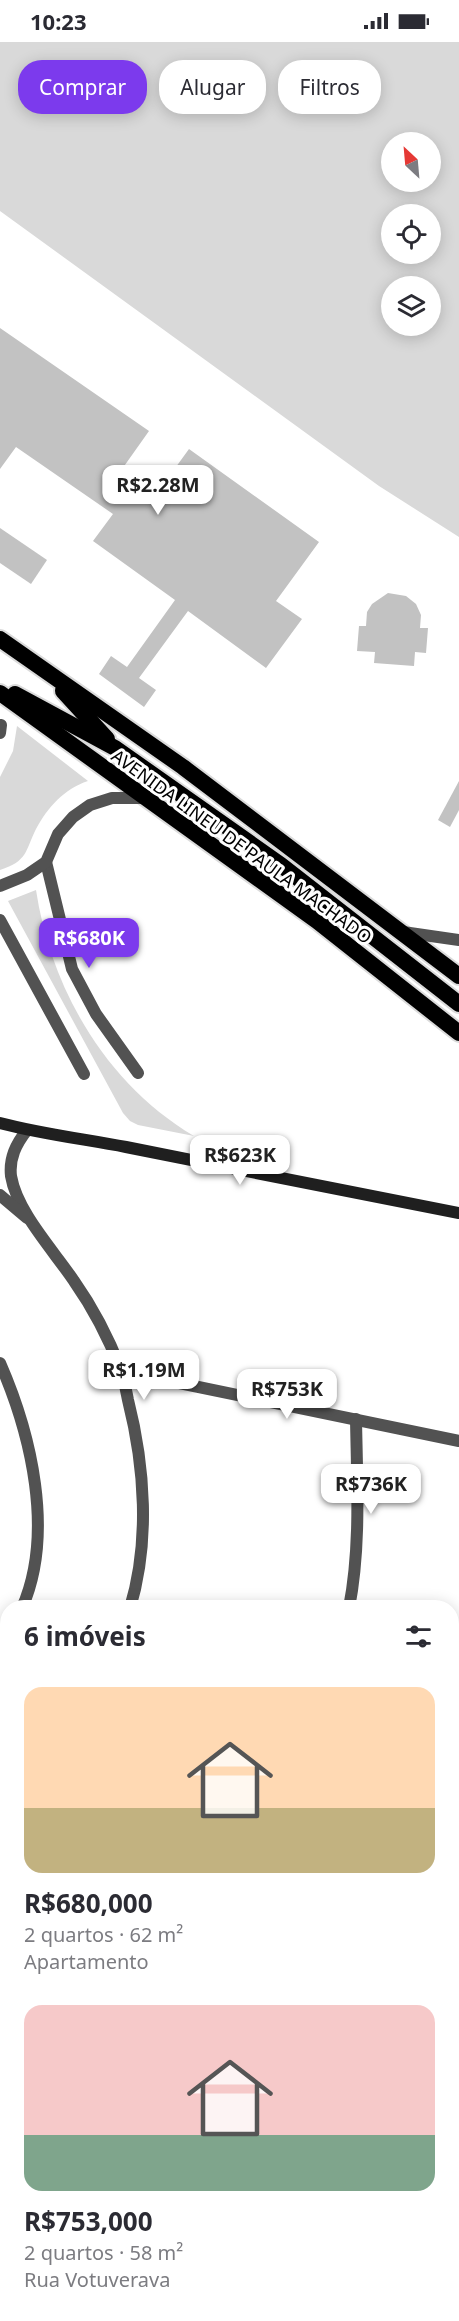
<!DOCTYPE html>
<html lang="pt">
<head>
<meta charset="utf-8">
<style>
	body { margin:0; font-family:"Noto Sans",sans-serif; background:#f2f2f3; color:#2b2b33; height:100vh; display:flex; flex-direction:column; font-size:22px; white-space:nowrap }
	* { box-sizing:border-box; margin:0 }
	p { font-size:20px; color:#7c7c81 }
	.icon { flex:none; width:33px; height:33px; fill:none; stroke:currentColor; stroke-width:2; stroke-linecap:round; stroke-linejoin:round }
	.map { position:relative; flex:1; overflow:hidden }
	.side { position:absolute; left:0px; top:1558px; width:459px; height:722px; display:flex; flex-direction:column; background:#fff; border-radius:24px 24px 0 0; box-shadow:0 3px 15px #0003 }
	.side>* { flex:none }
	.top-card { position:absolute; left:18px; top:18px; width:423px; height:54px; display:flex; gap:12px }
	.needle { width:39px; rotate:334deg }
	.tools { position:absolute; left:381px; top:90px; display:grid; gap:12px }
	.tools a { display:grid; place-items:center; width:60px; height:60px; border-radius:50%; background:#fff; box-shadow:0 3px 15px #0003; font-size:30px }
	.price { position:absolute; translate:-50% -51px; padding:0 14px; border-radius:12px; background:#fff; color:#222; font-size:20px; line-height:39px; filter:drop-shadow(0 2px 3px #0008) }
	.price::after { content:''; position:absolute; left:50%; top:36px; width:18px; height:14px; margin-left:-9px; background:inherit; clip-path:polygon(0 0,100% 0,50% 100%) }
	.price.active { background:#7c3aed; color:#fff }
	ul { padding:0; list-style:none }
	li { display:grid; align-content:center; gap:12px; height:318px; padding:0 24px }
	li span { display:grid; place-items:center; height:186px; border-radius:18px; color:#555 }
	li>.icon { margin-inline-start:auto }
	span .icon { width:108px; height:108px; fill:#fffc; stroke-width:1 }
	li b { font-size:26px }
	h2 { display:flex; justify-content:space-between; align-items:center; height:72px; padding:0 24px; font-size:26px }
	.chip { padding:0 21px; border-radius:24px; background:#fff; box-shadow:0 3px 15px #0003; font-size:21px; line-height:54px }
	.chip.active { background:#7c3aed; color:#fff }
	.status { display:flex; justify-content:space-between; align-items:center; height:42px; padding:0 30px; background:#fff; direction:ltr }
	.status svg { height:16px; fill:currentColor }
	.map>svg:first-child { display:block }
	.green { fill:#d9d9d9; fill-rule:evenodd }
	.building { fill:#c2c2c2 }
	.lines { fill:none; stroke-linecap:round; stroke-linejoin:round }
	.trunk-casing { stroke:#dbdbdb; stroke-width:20 }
	.minor { stroke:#525252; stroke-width:12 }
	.secondary { stroke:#1f1f1f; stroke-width:12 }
	.trunk { stroke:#000; stroke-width:16 }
	.labels { text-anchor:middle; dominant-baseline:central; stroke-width:6; stroke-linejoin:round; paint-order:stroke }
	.street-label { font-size:18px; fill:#000; stroke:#fff }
</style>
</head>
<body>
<div class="status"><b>10:23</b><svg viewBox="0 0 49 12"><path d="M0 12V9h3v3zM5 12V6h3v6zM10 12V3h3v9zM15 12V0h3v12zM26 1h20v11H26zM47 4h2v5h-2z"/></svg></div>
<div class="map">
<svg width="459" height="2279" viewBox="0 0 459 2279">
	<rect width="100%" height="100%" fill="#fff"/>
	<g class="green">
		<path d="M0,0H459V495L379,444L0,169ZM392,100H430V140H392ZM392,172H430V212H392ZM392,244H430V284H392Z"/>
		<path d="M17,684L88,739C64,747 48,765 36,787C25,809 28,819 0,828V735L13,709Z"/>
		<path d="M36,848C51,947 106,1042 194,1094L138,1083L130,1079L123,1071L8,859Z"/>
		<path d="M459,1758V2279H0V2112H8V2272H452V1761Z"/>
	</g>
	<g class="building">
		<path d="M0,286L149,389L115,437L149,462L189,407L319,500L276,559L302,577L266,626L188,569L139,636L156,648L144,665L99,632L111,614L127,625L175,558L93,499L113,472L16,405L0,427Z"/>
		<path d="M0,486L47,518L31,542L0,521Z"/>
		<path d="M388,551L406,554L416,562L421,573L420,586H428L426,611L415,610L414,624L374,621L375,610L357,609L359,584H366L367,570L372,562Z"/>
		<path d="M459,739V768L450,785L438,778Z"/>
	</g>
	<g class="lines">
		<defs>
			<g id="trunk">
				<path d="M0,597L183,725L459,934"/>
				<path d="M63,649L107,697"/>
				<path d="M0,651L317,879L459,991"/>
				<path d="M15,652L115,706L281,823L459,962"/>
			</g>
		</defs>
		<use href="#trunk" class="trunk-casing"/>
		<g class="minor">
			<path d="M0,691L1,683"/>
			<path d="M46,820L72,927L96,972L138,1031"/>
			<path d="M0,844L27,833L46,820L58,792L73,775L90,763L112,756H146"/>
			<path d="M0,878L84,1032"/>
			<path d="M403,890L459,898"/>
			<path d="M27,1088C16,1102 9,1116 11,1134C17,1170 54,1209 74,1239C93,1266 109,1297 121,1328C124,1337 126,1348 128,1358C145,1425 150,1500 130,1566"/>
			<path d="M0,1153L27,1176"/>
			<path d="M0,1321C31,1392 55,1491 22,1566"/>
			<path d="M121,1329L459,1399"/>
			<path d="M349,1566C361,1505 357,1439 356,1377"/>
			<path d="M0,1616L8,1600"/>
			<path d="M452,1717L459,1714"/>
			<path d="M0,1852L8,1837"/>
			<path d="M0,2074L8,2075"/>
		</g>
		<path class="secondary" d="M0,1081C42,1092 84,1097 126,1105C237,1127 348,1150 459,1171"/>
		<use href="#trunk" class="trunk"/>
	</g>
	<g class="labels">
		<g class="street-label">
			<text transform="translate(242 804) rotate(36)">AVENIDA LINEU DE PAULA MACHADO</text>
		</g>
	</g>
</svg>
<div class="tools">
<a><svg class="needle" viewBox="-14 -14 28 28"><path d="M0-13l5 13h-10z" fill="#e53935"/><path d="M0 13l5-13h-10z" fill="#7c7c81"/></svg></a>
<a><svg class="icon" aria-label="locate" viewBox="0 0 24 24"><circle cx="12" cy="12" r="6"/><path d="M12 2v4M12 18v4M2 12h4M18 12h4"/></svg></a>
<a><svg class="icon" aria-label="layers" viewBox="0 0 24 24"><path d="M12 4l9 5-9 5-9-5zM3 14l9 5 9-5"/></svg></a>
</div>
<b class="price" style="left:158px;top:474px">R$2.28M</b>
<b class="price active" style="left:89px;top:927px">R$680K</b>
<b class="price" style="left:240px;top:1144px">R$623K</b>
<b class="price" style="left:144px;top:1359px">R$1.19M</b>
<b class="price" style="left:287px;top:1378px">R$753K</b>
<b class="price" style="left:371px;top:1473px">R$736K</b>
<div class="top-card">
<a class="chip active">Comprar</a>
<a class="chip">Alugar</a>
<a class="chip">Filtros</a>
</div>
<section class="side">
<h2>6 imóveis<svg class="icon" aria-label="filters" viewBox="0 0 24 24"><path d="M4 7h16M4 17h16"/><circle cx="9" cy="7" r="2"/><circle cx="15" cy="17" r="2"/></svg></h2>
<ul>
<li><span style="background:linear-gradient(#ffd9b3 65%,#c2b280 0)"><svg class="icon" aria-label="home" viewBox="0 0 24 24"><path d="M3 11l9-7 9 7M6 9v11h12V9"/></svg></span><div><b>R$680,000</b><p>2 quartos · 62 m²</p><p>Apartamento</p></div></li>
<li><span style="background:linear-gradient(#f6c9c9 70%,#7fa58c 0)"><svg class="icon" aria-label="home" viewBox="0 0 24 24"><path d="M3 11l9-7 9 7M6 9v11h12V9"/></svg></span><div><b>R$753,000</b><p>2 quartos · 58 m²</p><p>Rua Votuverava</p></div></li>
</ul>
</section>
</div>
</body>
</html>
